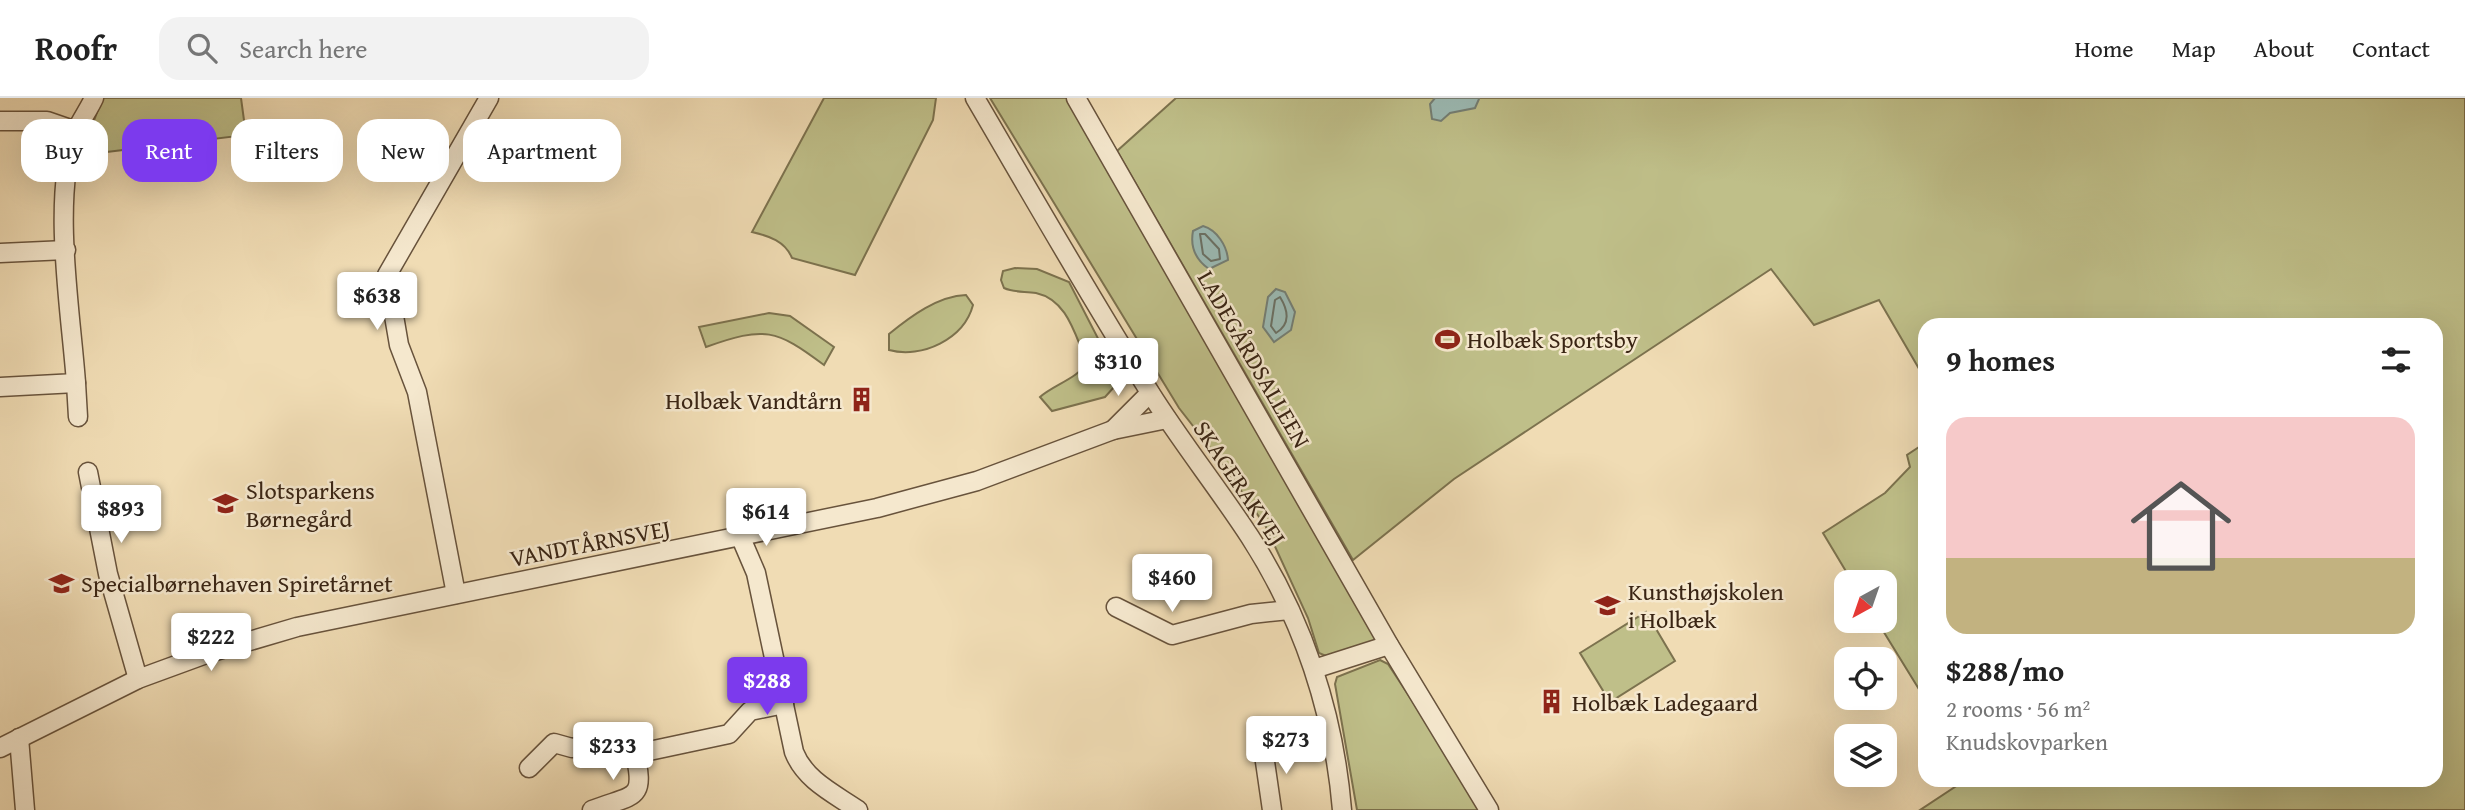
<!DOCTYPE html>
<html lang="en">
<head>
<meta charset="utf-8">
<style>
	body { margin:0; font-family:"Gentium Book Plus",serif; background:#f2f2f2; color:#222; height:100vh; display:flex; flex-direction:column; font-size:26px; white-space:nowrap }
	* { box-sizing:border-box; margin:0 }
	p { font-size:23px; color:#767676 }
	.icon { flex:none; width:38px; height:38px; fill:none; stroke:currentColor; stroke-width:2; stroke-linecap:round; stroke-linejoin:round }
	.map { position:relative; flex:1; overflow:hidden }
	.details { position:absolute; left:1918px; top:220px; width:525px; height:469px; display:flex; flex-direction:column; background:#fff; border-radius:21px; box-shadow:0 7px 28px #0002 }
	.details>* { flex:none }
	.hud { position:absolute; left:21px; top:21px; width:665px; height:63px; display:flex; gap:14px }
	.needle { width:46px; rotate:220deg }
	.buttons { position:absolute; left:1834px; top:472px; display:grid; gap:14px }
	.buttons a { display:grid; place-items:center; width:63px; height:63px; border-radius:14px; background:#fff; box-shadow:0 7px 28px #0002; font-size:35px }
	.price { position:absolute; translate:-50% -60px; padding:0 16px; border-radius:7px; background:#fff; color:#222; font-size:23px; line-height:46px; filter:drop-shadow(0 2px 4px #0008) }
	.price::after { content:''; position:absolute; left:50%; top:42px; width:21px; height:16px; margin-left:-10px; background:inherit; clip-path:polygon(0 0,100% 0,50% 100%) }
	.price.on { background:#7c3aed; color:#fff }
	ul { padding:0; list-style:none }
	li { display:grid; align-content:center; gap:14px; height:371px; padding:0 28px }
	li+li { border-top:2px solid #e0e0e0 }
	li span { display:grid; place-items:center; height:217px; border-radius:21px; color:#555 }
	li>.icon { margin-inline-start:auto }
	span .icon { width:126px; height:126px; fill:#fffc; stroke-width:1 }
	li b { font-size:30px }
	h2 { display:flex; justify-content:space-between; align-items:center; height:84px; padding:0 28px; font-size:30px }
	.pill { padding:0 24px; border-radius:21px; background:#fff; box-shadow:0 7px 28px #0002; font-size:24px; line-height:63px }
	.pill.on { background:#7c3aed; color:#fff }
	header { display:flex; align-items:center; gap:42px; box-sizing:border-box; height:98px; padding:0 35px; background:#fff; border-bottom:2px solid #e0e0e0 }
	header strong { font-size:33px }
	nav { display:flex; gap:38px; margin-inline-start:auto; font-size:24px }
	.search { width:490px; height:63px; background:#f2f2f2; display:flex; align-items:center; gap:18px; box-sizing:border-box; padding:0 24px; border-radius:21px; color:#767676; font-size:26px }
	.map>svg:first-child { display:block }
	.green { fill:#bfbf89; stroke:#7c724e; stroke-width:2 }
	.water { fill:#9bbab4; stroke:#747e74; stroke-width:2 }
	.lines { fill:none; stroke-linecap:round; stroke-linejoin:round }
	.shore { stroke:#6a7064; stroke-width:2 }
	.minor-casing { stroke:#68533c; stroke-width:21 }
	.minor { stroke:#f5e8ce; stroke-width:18 }
	.labels { text-anchor:middle; dominant-baseline:central; stroke-width:5; stroke-linejoin:round; paint-order:stroke }
	.poi-label { font-size:24px; fill:#3a2514; stroke:#f5e8ce; text-anchor:start }
	.street-label { font-size:24px; fill:#3a2514; stroke:#f5e8ce }
</style>
</head>
<body>
<header>
<strong>Roofr</strong>
<div class="search"><svg class="icon" aria-label="search" viewBox="0 0 24 24"><circle cx="10" cy="10" r="6"/><path d="M15 15l6 6"/></svg>Search here</div>
<nav><a>Home</a><a>Map</a><a>About</a><a>Contact</a></nav>
</header>
<div class="map">
<svg width="2465" height="712" viewBox="0 0 2465 712">
	<rect width="100%" height="100%" fill="#f0dcb4"/>
	<filter id="stains"><feTurbulence type="fractalNoise" baseFrequency=".00286" numOctaves="4"/><feColorMatrix values="0 0 0 0 .2 0 0 0 0 .09 0 0 0 0 .02 0 0 0 .5 -.17"/></filter>
	<radialGradient id="worn" r=".72"><stop offset=".6" stop-color="#630" stop-opacity="0"/><stop offset="1" stop-color="#630" stop-opacity=".3"/></radialGradient>
	<g class="green">
		<path d="M102,0H241L246,37L82,57Z"/>
		<path d="M824,0H936L933,22L855,177L792,160C785,143 769,138 752,134Z"/>
		<path d="M990,0H1068L1378,545L1326,558L1319,555L1308,520L1266,429L1225,369L1179,310Z"/>
		<path d="M1176,0H2465V712H1920L1964,683L2436,682V228H1925V281L1879,202L1814,227L1771,171L1454,381L1353,462L1117,53Z"/>
		<path d="M1015,170L1037,171L1069,184L1105,254L1115,288L1105,299L1052,313L1040,299C1053,287 1079,280 1087,264C1075,238 1068,202 1036,195C1025,193 1015,195 1004,190L1001,182L1003,173Z"/>
		<path d="M966,197L973,207C964,241 922,261 889,252V236C911,218 938,198 966,197Z"/>
		<path d="M769,215L790,218L834,249L824,267C776,231 765,228 706,249L699,229Z"/>
		<path d="M1925,345V601L1877,523H1885V485H1853L1823,435L1885,395L1910,369L1907,357Z"/>
		<path d="M1646,514L1675,563L1610,604L1580,555Z"/>
		<path d="M1380,562L1388,566L1484,712H1357L1335,586L1337,579Z"/>
	</g>
	<g class="water">
		<path d="M1435,0H1479V1L1475,10L1450,15L1441,23L1432,21L1430,6Z"/>
		<path d="M1203,128C1217,132 1227,148 1228,162L1209,171C1196,162 1190,149 1193,133Z"/>
		<path d="M1276,191L1285,194L1295,214L1291,232L1274,244L1263,229L1268,199Z"/>
	</g>
	<g class="lines">
		<g class="shore">
			<path d="M1200,136H1205L1219,151L1220,161L1211,163L1203,156Z"/>
			<path d="M1280,199C1288,212 1291,226 1276,235L1271,228L1275,202Z"/>
		</g>
		<defs>
			<g id="minor">
				<path d="M975,0C1033,99 1090,199 1151,296C1182,345 1218,390 1250,439C1303,521 1334,615 1342,712"/>
				<path d="M1076,0L1389,547L1489,712"/>
				<path d="M0,23H47L76,33"/>
				<path d="M0,155L66,152"/>
				<path d="M76,285L78,319"/>
				<path d="M0,289L76,285C71,214 51,99 76,33C81,22 89,11 94,0"/>
				<path d="M1113,332L1150,295"/>
				<path d="M88,374L108,476L138,581"/>
				<path d="M741,440L756,475L794,654C805,682 833,695 858,712"/>
				<path d="M456,496L417,294L399,247L387,177L489,0"/>
				<path d="M1116,509L1172,537L1251,516L1289,512"/>
				<path d="M1314,571L1389,547"/>
				<path d="M19,640L25,712"/>
				<path d="M0,650L138,581L209,555L297,529L877,410L977,383L1113,332L1167,321"/>
				<path d="M1263,650L1272,712"/>
				<path d="M529,670L554,645L572,650L630,638L635,656L729,636L750,613L784,606"/>
				<path d="M592,712C633,696 646,704 635,656"/>
			</g>
		</defs>
		<use href="#minor" class="minor-casing"/>
		<use href="#minor" class="minor"/>
	</g>
	<defs>
		<symbol id="stadium-bare" viewBox="-9 -9 18 18"><path d="M0-5a6.5 5 0 1 0 0 10a6.5 5 0 1 0 0-10ZM-3.5-1.8h7v3.6h-7Z" fill="#8f2418" stroke="#f5e8ce" stroke-width="2.5" paint-order="stroke"/></symbol>
		<symbol id="building-bare" viewBox="-9 -9 18 18"><path d="M-4-6H4V6H1V3H-1V6H-4ZM-2.5-4.3h1.7v1.8h-1.7ZM.8-4.3h1.7v1.8H.8ZM-2.5-1h1.7V.8h-1.7ZM.8-1h1.7V.8H.8Z" fill="#8f2418" stroke="#f5e8ce" stroke-width="2.5" paint-order="stroke"/></symbol>
		<symbol id="school-bare" viewBox="-9 -9 18 18"><path d="M0-5L7-2L0 1L-7-2ZM-4 1L0 2.5L4 1V4Q0 6-4 4Z" fill="#8f2418" stroke="#f5e8ce" stroke-width="2.5" paint-order="stroke"/></symbol>
	</defs>
	<g fill-rule="evenodd">
		<use href="#stadium-bare" x="1430" y="224" width="35" height="35"/>
		<use href="#building-bare" x="844" y="284" width="35" height="35"/>
		<use href="#school-bare" x="208" y="388" width="35" height="35"/>
		<use href="#school-bare" x="44" y="468" width="35" height="35"/>
		<use href="#school-bare" x="1590" y="490" width="35" height="35"/>
		<use href="#building-bare" x="1534" y="586" width="35" height="35"/>
	</g>
	<g class="labels">
		<g class="poi-label">
			<text x="1467" y="241">Holbæk Sportsby</text>
			<text x="842" y="302" text-anchor="end">Holbæk Vandtårn</text>
			<text x="246" y="392">Slotsparkens<tspan x="246" dy="28">Børnegård</tspan></text>
			<text x="81" y="485">Specialbørnehaven Spiretårnet</text>
			<text x="1628" y="493">Kunsthøjskolen<tspan x="1628" dy="28">i Holbæk</tspan></text>
			<text x="1572" y="604">Holbæk Ladegaard</text>
		</g>
		<g class="street-label">
			<text transform="translate(1254 261) rotate(60)">LADEGÅRDSALLEEN</text>
			<text transform="translate(1240 385) rotate(56)">SKAGERAKVEJ</text>
			<text transform="translate(590 445) rotate(-11)">VANDTÅRNSVEJ</text>
		</g>
	</g>
	<rect width="100%" height="100%" filter="url(#stains)"/>
	<rect width="100%" height="100%" fill="url(#worn)"/>
</svg>
<div class="buttons">
<a><svg class="needle" viewBox="-14 -14 28 28"><path d="M0-13l5 13h-10z" fill="#e53935"/><path d="M0 13l5-13h-10z" fill="#767676"/></svg></a>
<a><svg class="icon" aria-label="locate" viewBox="0 0 24 24"><circle cx="12" cy="12" r="6"/><path d="M12 2v4M12 18v4M2 12h4M18 12h4"/></svg></a>
<a><svg class="icon" aria-label="layers" viewBox="0 0 24 24"><path d="M12 4l9 5-9 5-9-5zM3 14l9 5 9-5"/></svg></a>
</div>
<b class="price" style="left:377px;top:234px">$638</b>
<b class="price" style="left:1118px;top:300px">$310</b>
<b class="price" style="left:121px;top:447px">$893</b>
<b class="price" style="left:766px;top:450px">$614</b>
<b class="price" style="left:1172px;top:516px">$460</b>
<b class="price" style="left:211px;top:575px">$222</b>
<b class="price on" style="left:767px;top:619px">$288</b>
<b class="price" style="left:1286px;top:678px">$273</b>
<b class="price" style="left:613px;top:684px">$233</b>
<div class="hud">
<a class="pill">Buy</a>
<a class="pill on">Rent</a>
<a class="pill">Filters</a>
<a class="pill">New</a>
<a class="pill">Apartment</a>
</div>
<section class="details">
<h2>9 homes<svg class="icon" aria-label="filters" viewBox="0 0 24 24"><path d="M4 7h16M4 17h16"/><circle cx="9" cy="7" r="2"/><circle cx="15" cy="17" r="2"/></svg></h2>
<ul>
<li><span style="background:linear-gradient(#f6c9c9 65%,#c2b280 0)"><svg class="icon" aria-label="home" viewBox="0 0 24 24"><path d="M3 11l9-7 9 7M6 9v11h12V9"/></svg></span><div><b>$288/mo</b><p>2 rooms · 56 m²</p><p>Knudskovparken</p></div></li>
</ul>
</section>
</div>
</body>
</html>
